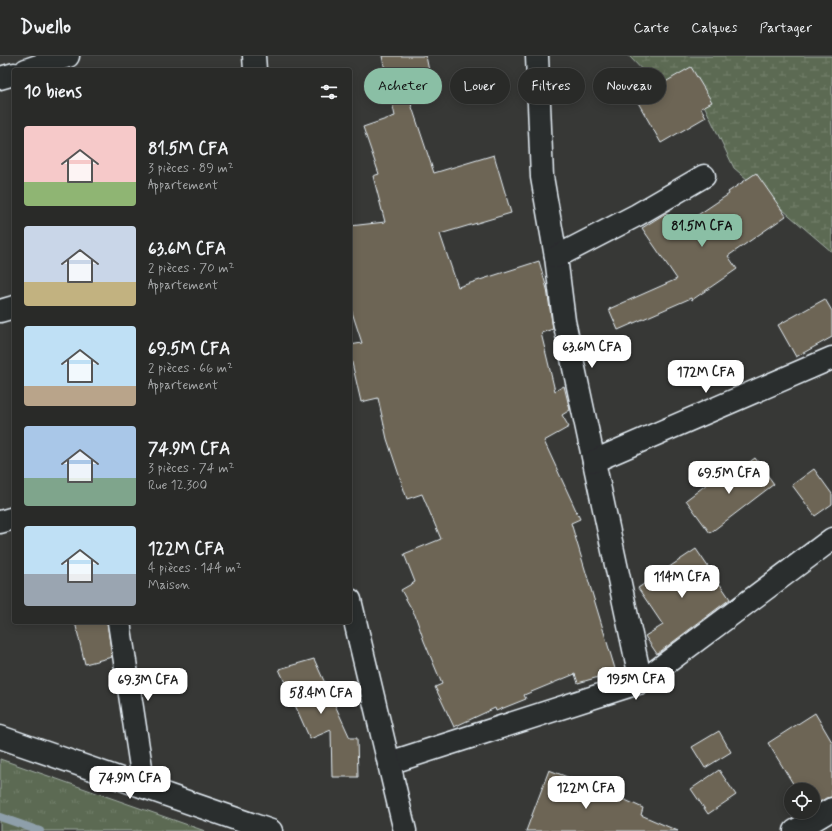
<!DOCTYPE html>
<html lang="fr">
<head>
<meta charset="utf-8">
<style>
	body { margin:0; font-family:Mynerve,sans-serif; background:#353634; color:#f1f3f6; height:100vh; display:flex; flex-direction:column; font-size:15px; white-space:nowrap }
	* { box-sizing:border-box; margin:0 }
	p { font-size:13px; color:#a5a7a8 }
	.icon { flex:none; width:22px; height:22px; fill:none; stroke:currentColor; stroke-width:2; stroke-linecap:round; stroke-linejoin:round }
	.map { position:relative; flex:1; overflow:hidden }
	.sheet { position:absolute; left:12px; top:12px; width:340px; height:556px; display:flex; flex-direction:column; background:#292a28; border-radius:4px; box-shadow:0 2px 10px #0003,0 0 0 1px #454645 }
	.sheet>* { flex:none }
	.guide { position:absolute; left:364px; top:12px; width:380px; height:36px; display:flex; gap:8px }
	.controls { position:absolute; left:784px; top:727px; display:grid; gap:8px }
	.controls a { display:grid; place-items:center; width:36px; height:36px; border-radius:50%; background:#292a28; box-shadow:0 2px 10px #0003,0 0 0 1px #454645; font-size:20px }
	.price { position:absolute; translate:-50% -34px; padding:0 9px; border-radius:8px; background:#fff; color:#222; font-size:13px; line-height:26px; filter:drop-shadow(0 1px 2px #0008) }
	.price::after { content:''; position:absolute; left:50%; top:24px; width:12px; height:9px; margin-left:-6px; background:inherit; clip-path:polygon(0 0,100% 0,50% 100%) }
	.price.current { background:#8abfa5; color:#111 }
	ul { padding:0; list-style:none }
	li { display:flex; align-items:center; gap:12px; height:100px; padding:0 12px }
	li span { display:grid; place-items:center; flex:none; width:112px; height:80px; border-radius:4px; color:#555 }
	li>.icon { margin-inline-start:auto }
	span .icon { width:48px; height:48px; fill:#fffc; stroke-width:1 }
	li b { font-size:17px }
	h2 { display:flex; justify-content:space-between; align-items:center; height:48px; padding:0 12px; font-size:17px }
	.chip { padding:0 14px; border-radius:18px; background:#292a28; box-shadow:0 2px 10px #0003,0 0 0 1px #454645; font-size:14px; line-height:36px }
	.chip.current { background:#8abfa5; color:#111 }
	header { display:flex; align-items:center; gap:24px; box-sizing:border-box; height:56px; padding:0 20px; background:#292a28; border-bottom:1px solid #454645 }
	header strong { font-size:19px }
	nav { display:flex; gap:22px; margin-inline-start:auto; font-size:14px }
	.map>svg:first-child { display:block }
	.grass { fill:url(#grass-tufts); stroke:#a2aea5 }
	.wetland { fill:url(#wetland-marsh); stroke:#a2aea5 }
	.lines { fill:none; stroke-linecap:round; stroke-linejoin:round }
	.stream { stroke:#8e9faa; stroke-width:8 }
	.building { fill:#6d6554; stroke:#e8f1f8 }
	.minor-casing { stroke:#e8f1f8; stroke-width:25 }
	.tertiary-casing { stroke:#e8f1f8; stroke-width:25 }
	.minor { stroke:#2a2d2e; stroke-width:22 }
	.tertiary { stroke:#2a2d2e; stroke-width:22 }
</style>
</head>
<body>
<header>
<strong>Dwello</strong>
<nav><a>Carte</a><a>Calques</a><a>Partager</a></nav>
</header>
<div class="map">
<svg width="832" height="775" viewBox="0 0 832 775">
	<defs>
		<pattern id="grass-tufts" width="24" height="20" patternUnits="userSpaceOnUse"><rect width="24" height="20" fill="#5c6a52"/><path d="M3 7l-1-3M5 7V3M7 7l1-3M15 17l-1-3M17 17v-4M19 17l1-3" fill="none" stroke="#73806c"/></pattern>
		<pattern id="wetland-marsh" width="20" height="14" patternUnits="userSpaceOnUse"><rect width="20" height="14" fill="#5c6a52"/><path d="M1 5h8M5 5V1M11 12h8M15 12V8" fill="none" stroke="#73806c"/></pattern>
	</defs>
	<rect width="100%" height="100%" fill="#373836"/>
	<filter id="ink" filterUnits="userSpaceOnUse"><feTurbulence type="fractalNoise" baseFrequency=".025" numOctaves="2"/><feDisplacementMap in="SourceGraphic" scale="8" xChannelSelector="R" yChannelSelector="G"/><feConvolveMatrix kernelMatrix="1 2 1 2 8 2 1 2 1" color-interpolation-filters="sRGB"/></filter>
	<g filter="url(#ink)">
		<path class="grass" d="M0,703L205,775H0Z"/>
		<path class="wetland" d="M629,0H832V196L734,112L694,28L668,41Z"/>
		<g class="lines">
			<path class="stream" d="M0,761L40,775"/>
		</g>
		<g class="building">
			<path d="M382,0H426L431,25L405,30L434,117L494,99L511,157L440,178L458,231L539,205L547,233L553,273L541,277L555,335L564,330L570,354L562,359L569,371L544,385L580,463L571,467L616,616L578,627L575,618L524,639L526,643L496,655L495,652L454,671L435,631L442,628L424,585L415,559L401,534L415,526L404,498L441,483L422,438L407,443L387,383L378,342L361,346L350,298V289L362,287L350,250V170L385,166L373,120L379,118L363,71L395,60Z"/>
			<path d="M691,11L712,46L701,52L706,61L661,87L636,43Z"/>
			<path d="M756,117L786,160L728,200L737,213L692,244L691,242L618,274L609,253L677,223L642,172L666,157L677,173L729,138L728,136Z"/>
			<path d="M825,243L832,255V281L796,301L778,269Z"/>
			<path d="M755,402L774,428L710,477L686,444L715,422L720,428Z"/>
			<path d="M814,413L832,438V448L815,460L792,429Z"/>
			<path d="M696,493L730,543L657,598L645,580L663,569L638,532Z"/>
			<path d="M75,566H107L112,601L85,608Z"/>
			<path d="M314,603L350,682H357L358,721H332L331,674L310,683L279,613Z"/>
			<path d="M815,657L832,686V741L826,742L813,750V734H797L768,687Z"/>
			<path d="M719,675L731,696L705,712L692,691Z"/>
			<path d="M549,714L607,736L643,752L641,759L678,775H526Z"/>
			<path d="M719,714L736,739L708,758L691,733Z"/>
		</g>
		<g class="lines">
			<defs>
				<g id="minor">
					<path d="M537,0L542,121L556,201L564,265L641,626"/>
					<path d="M26,14L68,0"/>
					<path d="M0,22L14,18"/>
					<path d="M556,201L637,159L704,120"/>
					<path d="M0,255L14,251"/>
					<path d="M594,405L832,302"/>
					<path d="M0,466L14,462"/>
					<path d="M119,566L144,731"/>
					<path d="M389,707L641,626L832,483"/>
					<path d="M795,775L832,753"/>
				</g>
				<g id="tertiary">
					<path d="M254,0L255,14"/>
					<path d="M350,544L405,775"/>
					<path d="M0,681L271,775"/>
				</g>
			</defs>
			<use href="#minor" class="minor-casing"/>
			<use href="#tertiary" class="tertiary-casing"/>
			<use href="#minor" class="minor"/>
			<use href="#tertiary" class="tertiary"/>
		</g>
	</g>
</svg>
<div class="controls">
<a><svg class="icon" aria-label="locate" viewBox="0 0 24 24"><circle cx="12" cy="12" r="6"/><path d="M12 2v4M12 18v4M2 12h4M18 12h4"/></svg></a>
</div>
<b class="price current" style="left:702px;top:192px">81.5M CFA</b>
<b class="price" style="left:592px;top:313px">63.6M CFA</b>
<b class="price" style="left:706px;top:338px">172M CFA</b>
<b class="price" style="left:729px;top:439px">69.5M CFA</b>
<b class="price" style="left:682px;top:543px">114M CFA</b>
<b class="price" style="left:636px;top:645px">195M CFA</b>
<b class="price" style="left:148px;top:646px">69.3M CFA</b>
<b class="price" style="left:321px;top:659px">58.4M CFA</b>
<b class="price" style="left:130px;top:744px">74.9M CFA</b>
<b class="price" style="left:586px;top:754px">122M CFA</b>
<div class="guide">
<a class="chip current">Acheter</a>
<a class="chip">Louer</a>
<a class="chip">Filtres</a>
<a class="chip">Nouveau</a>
</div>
<section class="sheet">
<h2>10 biens<svg class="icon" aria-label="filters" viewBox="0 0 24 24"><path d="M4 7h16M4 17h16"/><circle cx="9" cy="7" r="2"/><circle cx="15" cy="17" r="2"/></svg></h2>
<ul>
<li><span style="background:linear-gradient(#f6c9c9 70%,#8fb573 0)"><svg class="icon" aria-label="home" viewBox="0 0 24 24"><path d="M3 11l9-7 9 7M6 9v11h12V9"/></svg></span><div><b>81.5M CFA</b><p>3 pièces · 89 m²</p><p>Appartement</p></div></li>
<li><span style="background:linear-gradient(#c9d6e8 70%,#c2b280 0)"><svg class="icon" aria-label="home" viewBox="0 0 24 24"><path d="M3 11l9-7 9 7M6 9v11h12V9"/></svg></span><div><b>63.6M CFA</b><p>2 pièces · 70 m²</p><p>Appartement</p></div></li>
<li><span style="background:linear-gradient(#bfe0f5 75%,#b9a48a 0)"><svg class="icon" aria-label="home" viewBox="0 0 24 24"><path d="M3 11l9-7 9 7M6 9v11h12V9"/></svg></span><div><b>69.5M CFA</b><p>2 pièces · 66 m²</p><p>Appartement</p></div></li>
<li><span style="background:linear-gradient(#a9c7e8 65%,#7fa58c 0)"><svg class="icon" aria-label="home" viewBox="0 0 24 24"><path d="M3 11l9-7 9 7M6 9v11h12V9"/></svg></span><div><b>74.9M CFA</b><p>3 pièces · 74 m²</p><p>Rue 12.300</p></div></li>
<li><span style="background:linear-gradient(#bfe0f5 60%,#9aa5b1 0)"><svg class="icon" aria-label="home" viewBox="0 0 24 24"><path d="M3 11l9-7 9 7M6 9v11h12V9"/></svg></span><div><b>122M CFA</b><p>4 pièces · 144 m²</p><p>Maison</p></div></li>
</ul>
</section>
</div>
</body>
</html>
